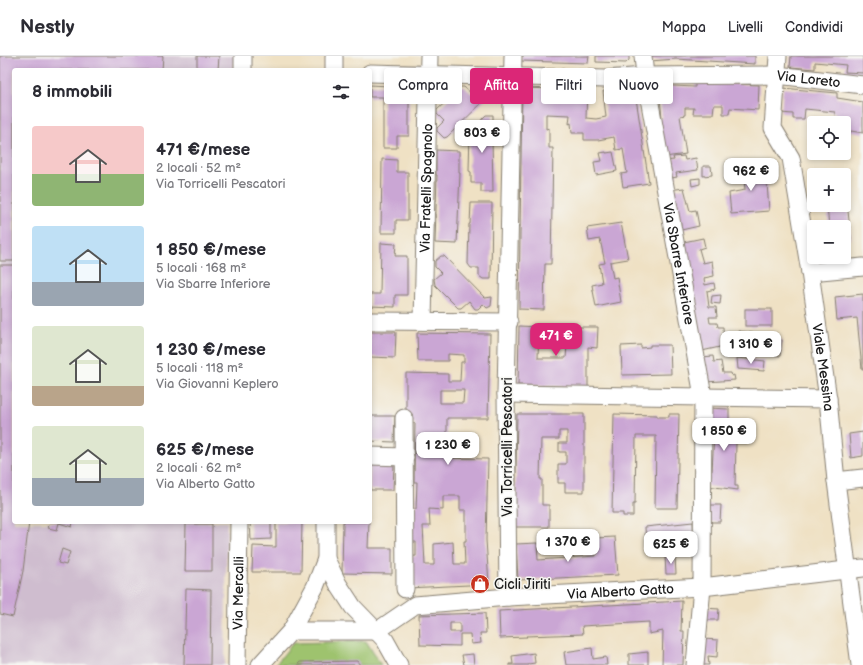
<!DOCTYPE html>
<html lang="it">
<head>
<meta charset="utf-8">
<style>
	body { margin:0; font-family:"Balsamiq Sans",sans-serif; background:#f7f7f7; color:#2b2b33; height:100vh; display:flex; flex-direction:column; font-size:15px; white-space:nowrap }
	* { box-sizing:border-box; margin:0 }
	p { font-size:13px; color:#7c7c81 }
	.icon { flex:none; width:22px; height:22px; fill:none; stroke:currentColor; stroke-width:2; stroke-linecap:round; stroke-linejoin:round }
	.map { position:relative; flex:1; overflow:hidden }
	.details { position:absolute; left:12px; top:12px; width:360px; height:456px; display:flex; flex-direction:column; background:#fff; border-radius:4px; box-shadow:0 2px 6px #0003 }
	.details>* { flex:none }
	.banner { position:absolute; left:384px; top:12px; width:380px; height:36px; display:flex; gap:8px }
	.tools { position:absolute; left:807px; top:60px; display:grid; gap:8px }
	.tools a { display:grid; place-items:center; width:44px; height:44px; border-radius:4px; background:#fff; box-shadow:0 2px 6px #0003; font-size:20px }
	.price { position:absolute; translate:-50% -34px; padding:0 9px; border-radius:8px; background:#fff; color:#222; font-size:13px; line-height:26px; filter:drop-shadow(0 1px 2px #0008) }
	.price::after { content:''; position:absolute; left:50%; top:24px; width:12px; height:9px; margin-left:-6px; background:inherit; clip-path:polygon(0 0,100% 0,50% 100%) }
	.price.on { background:#db2777; color:#fff }
	ul { padding:0; list-style:none }
	li { display:flex; align-items:center; gap:12px; height:100px; padding:0 20px }
	li span { display:grid; place-items:center; flex:none; width:112px; height:80px; border-radius:4px; color:#555 }
	li>.icon { margin-inline-start:auto }
	span .icon { width:48px; height:48px; fill:#fffc; stroke-width:1 }
	li b { font-size:17px }
	h2 { display:flex; justify-content:space-between; align-items:center; height:48px; padding:0 20px; font-size:17px }
	.tag { padding:0 14px; border-radius:4px; background:#fff; box-shadow:0 2px 6px #0003; font-size:14px; line-height:36px }
	.tag.on { background:#db2777; color:#fff }
	header { display:flex; align-items:center; gap:24px; box-sizing:border-box; height:56px; padding:0 20px; background:#fff; border-bottom:1px solid #e1e1e2 }
	header strong { font-size:19px }
	nav { display:flex; gap:22px; margin-inline-start:auto; font-size:14px }
	.map>svg:first-child { display:block }
	.industrial { fill:#cfbdcf }
	.green { fill:#9ec36e; stroke:#5d7045 }
	.building { fill:#caa6d4; fill-rule:evenodd }
	.lines { fill:none; stroke-linecap:round; stroke-linejoin:round }
	.minor-casing { stroke:#867e70; stroke-width:19 }
	.minor { stroke:#fff; stroke-width:17 }
	.labels { text-anchor:middle; dominant-baseline:central; stroke-width:3; stroke-linejoin:round; paint-order:stroke }
	.street-label { font-size:14px; fill:#1c1c1c; stroke:#f6f6f2 }
	.poi-label { font-size:14px; fill:#1c1c1c; stroke:#f6f6f2; text-anchor:start }
</style>
</head>
<body>
<header>
<strong>Nestly</strong>
<nav><a>Mappa</a><a>Livelli</a><a>Condividi</a></nav>
</header>
<div class="map">
<svg width="863" height="609" viewBox="0 0 863 609">
	<rect width="100%" height="100%" fill="#f6f6f2"/>
	<filter id="ink" filterUnits="userSpaceOnUse"><feTurbulence type="fractalNoise" baseFrequency=".025" numOctaves="2"/><feDisplacementMap in="SourceGraphic" scale="8" xChannelSelector="R" yChannelSelector="G"/><feConvolveMatrix kernelMatrix="1 2 1 2 8 2 1 2 1" color-interpolation-filters="sRGB"/></filter>
	<filter id="wash" filterUnits="userSpaceOnUse"><feTurbulence type="fractalNoise" baseFrequency=".012" numOctaves="4" result="noise"/><feDisplacementMap in="SourceGraphic" scale="16" xChannelSelector="R" yChannelSelector="G"/><feGaussianBlur stdDeviation="0.9" result="paint"/><feColorMatrix in="noise" values="0 0 0 0 0 0 0 0 0 0 0 0 0 0 0 0 0 1.4 0 .05"/><feComposite in="paint" operator="in"/></filter>
	<g filter="url(#wash)">
		<rect width="100%" height="100%" fill="#efe1c4"/>
		<path class="industrial" d="M0,0H234V14H14V466H227L225,609H0Z"/>
		<path class="green" d="M366,585L381,609H275L293,587Z"/>
		<g id="blocks">
			<g class="building">
				<path d="M0,0H163L162,14H14V205H0Z"/>
				<path d="M197,0H219L218,14H197Z"/>
				<path d="M521,0H589L588,7L521,5Z"/>
				<path d="M596,0H629V4L626,7L596,6Z"/>
				<path d="M649,0H755V8L676,3L650,5Z"/>
				<path d="M791,0H863V17L845,16L846,9L815,6V13L790,11Z"/>
				<path d="M695,26L759,29L758,54L730,52L729,58H723V49H714L713,58H693L694,52H685V59L680,60L686,98L665,101L658,63L662,62L659,32L673,30L695,31Z"/>
				<path d="M370,29L409,31V80H397V92H383V41H370Z"/>
				<path d="M450,31H464L472,38L479,31H482L489,38V40L447,81L444,82L437,75V72L444,65L437,58V54L454,38Z"/>
				<path d="M522,32L587,34L586,62L596,63L606,61L603,35L635,36L649,127L623,131L621,118L627,117L623,93L616,94L614,81L598,84H584V77H572L571,67L569,68L570,59L546,58V73L549,72V92H553L551,208H545L544,254L519,253Z"/>
				<path d="M783,32L837,37V42L863,46V77L851,75L849,78L844,77V67H834L835,56L805,53L804,63H793V58L781,57Z"/>
				<path d="M486,59H493V82H492L493,136H481V127H471V116L469,115L470,74L474,70H481L482,63Z"/>
				<path d="M436,94L459,95V117H460L457,188L435,187L437,119H436Z"/>
				<path d="M606,96V97L613,96L617,115L596,119L594,106L602,105L600,97Z"/>
				<path d="M684,100L685,104L696,102L698,114L676,117L677,121L667,123L664,105L674,104L673,101Z"/>
				<path d="M382,103L397,104V116H408V164H396V177H381Z"/>
				<path d="M743,109H763L766,127H767L769,155L731,158L729,137L745,134Z"/>
				<path d="M703,110H711L712,119L703,120Z"/>
				<path d="M700,122V128L692,130L691,123Z"/>
				<path d="M844,127H845L851,183L844,184V171H829L827,149H844Z"/>
				<path d="M684,132L690,155L696,154L699,170L677,175L669,134Z"/>
				<path d="M471,147H492L491,223H483L479,220V212H471L468,208L469,168H470Z"/>
				<path d="M621,167L628,203L610,206L613,222L617,221L621,246L596,251L592,229L602,227L599,208L605,207L600,183L589,185L587,172Z"/>
				<path d="M703,182L705,191L699,193L703,207L712,205L714,220L704,222L705,229L714,227L715,233L707,235L709,251H716L717,261H709L710,267H717L718,271H723L724,290L702,295L688,227L691,226L688,210L679,187Z"/>
				<path d="M381,187L396,188L395,200H407V239H395V251L370,250V238H380Z"/>
				<path d="M441,200H444L485,242L492,241L491,250L487,252L483,248L478,253H475L469,245L461,252H458L435,229L434,223L441,217L435,211V205Z"/>
				<path d="M0,209H14V466H29L23,515L13,561L0,558Z"/>
				<path d="M863,238V313H862L857,262L837,264L835,241Z"/>
				<path d="M721,239L720,248L711,247L712,240Z"/>
				<rect x="745" y="253" width="27" height="17"/>
				<path d="M519,270L539,271L538,302H566L567,289L552,288L553,271H598L597,292L588,291V331L518,329Z"/>
				<path d="M738,275L760,278L759,282L782,284L780,300L750,296V293L736,291Z"/>
				<path d="M370,276H396L395,302L370,301Z"/>
				<path d="M417,277L490,278L488,362H447V402L488,403L486,484L489,528L407,532L406,501L416,500V486H410L411,453H416L417,426H414L415,367H406V317L448,318V325H460L461,306H464V299L448,298V305H418ZM440,334H464L463,347H440ZM443,440H460V454H466V485H464L465,508H454L453,486L434,488V509H425L423,470H430L429,453L443,454Z"/>
				<path d="M641,289V292L650,291V289H670L671,318L622,319L621,290Z"/>
				<path d="M713,300L714,306L721,305L723,317H731L732,320L734,319L735,324L706,326L702,301Z"/>
				<path d="M737,302L765,305L764,315L738,313Z"/>
				<path d="M708,352L729,353V379L751,380V387H736L735,430H738V434L707,430V415H712L714,379H720V366L708,364Z"/>
				<path d="M517,358H584V436H565V427H558V408H566V396H559V387H567V375H559V383H541L540,423H542V449H549V471H515Z"/>
				<path d="M614,358L657,359V361H669V358H679L677,452H655L656,380H636L635,448H633V460H623V457H612Z"/>
				<path d="M370,360H395L394,386L370,385Z"/>
				<path d="M863,376V400L851,402L849,378Z"/>
				<path d="M370,408H394L393,434H370Z"/>
				<path d="M706,449H721L720,466H706Z"/>
				<path d="M50,466H73L72,471L59,467L57,474L48,472Z"/>
				<path d="M250,466H271V483L251,484Z"/>
				<path d="M276,466H302L301,516H252L253,490L276,491Z"/>
				<path d="M343,466H369L368,492H392V518L342,517Z"/>
				<path d="M693,466L694,485L646,490L645,471Z"/>
				<path d="M186,468H212V515H185Z"/>
				<path d="M615,481L618,519L518,524L516,488L537,487L538,504L596,500L595,482Z"/>
				<path d="M62,493L70,496L66,509L58,507Z"/>
				<path d="M675,500L676,518H666L665,501Z"/>
				<path d="M186,533L211,534L210,609H184Z"/>
				<path d="M682,545L681,575H684L683,609H662L663,575L649,578V566L582,570L583,578L526,580L527,581L500,582L499,555Z"/>
				<path d="M704,552L719,553L718,564H704Z"/>
				<path d="M485,557L486,577H480L481,587L471,588L470,578H460V590L420,589L419,559ZM450,567H460V576H450Z"/>
				<path d="M703,583L718,584L717,601L708,600L709,609H702Z"/>
				<path d="M592,592L593,603L606,601L607,609H566L564,596Z"/>
				<path d="M648,596V609H629V598Z"/>
				<path d="M534,597L535,607L528,608V609H509V608H513L512,600Z"/>
				<path d="M473,598L474,609H464L462,599Z"/>
				<path d="M357,605L360,609H297L300,606Z"/>
			</g>
		</g>
	</g>
	<g filter="url(#ink)">
		<use href="#blocks" fill-opacity="0" stroke="#867e70" stroke-width="1"/>
		<g class="lines">
			<defs>
				<g id="minor">
					<path id="s1" d="M643,0L645,20L703,340L702,531L695,609"/>
					<path id="s2" d="M778,0L773,72L791,102L810,216L828,343L836,425L860,609"/>
					<path d="M243,14V0"/>
					<path d="M334,14V0"/>
					<path id="s3" d="M370,17L606,23L645,20L777,19L863,29"/>
					<path d="M810,216L863,211"/>
					<path d="M370,265L509,266"/>
					<path id="s4" d="M423,265L429,0"/>
					<path d="M506,338L828,343"/>
					<path d="M404,362L405,533"/>
					<path d="M370,400L405,401"/>
					<path d="M836,425L863,422"/>
					<path d="M326,503L338,528L353,551L385,584L399,609"/>
					<path d="M508,541L506,338L513,0"/>
					<path d="M291,575H377"/>
					<path id="s5" d="M377,575L415,549L508,541L702,531L863,512"/>
					<path id="s6" d="M237,609L239,466"/>
					<path d="M260,609L291,575L315,531L326,503V466"/>
				</g>
			</defs>
			<use href="#minor" class="minor-casing"/>
			<use href="#minor" class="minor"/>
		</g>
	</g>
	<defs>
		<symbol id="shop-disc" viewBox="-11 -11 22 22"><circle r="9.5" fill="#c8321e" stroke="#f6f6f2"/><path d="M-5-2.5h2.3a2.7 3.5 0 0 1 5.4 0H5L5.5 6h-11ZM-1.5-2.5h3a1.5 2.3 0 0 0-3 0Z" fill="#fff"/></symbol>
	</defs>
	<g fill-rule="evenodd">
		<use href="#shop-disc" x="469" y="517" width="22" height="22"/>
	</g>
	<g class="labels">
		<g class="street-label">
			<text stroke="none"><textPath href="#s3" startOffset="439">Via Loreto</textPath></text>
			<text stroke="none"><textPath href="#s4" startOffset="133">Via Fratelli Spagnolo</textPath></text>
			<text stroke="none"><textPath href="#s1" startOffset="211">Via Sbarre Inferiore</textPath></text>
			<text stroke="none"><textPath href="#s2" startOffset="319">Viale Messina</textPath></text>
			<text transform="translate(507 391) rotate(-90)">Via Torricelli Pescatori</text>
			<text stroke="none"><textPath href="#s5" startOffset="252">Via Alberto Gatto</textPath></text>
			<text stroke="none"><textPath href="#s6" startOffset="72">Via Mercalli</textPath></text>
		</g>
		<g class="poi-label">
			<text x="494" y="528">Cicli Jiriti</text>
		</g>
	</g>
</svg>
<div class="tools">
<a><svg class="icon" aria-label="locate" viewBox="0 0 24 24"><circle cx="12" cy="12" r="6"/><path d="M12 2v4M12 18v4M2 12h4M18 12h4"/></svg></a>
<a>+</a>
<a>−</a>
</div>
<b class="price" style="left:482px;top:98px">803 €</b>
<b class="price" style="left:751px;top:136px">962 €</b>
<b class="price on" style="left:556px;top:301px">471 €</b>
<b class="price" style="left:751px;top:309px">1 310 €</b>
<b class="price" style="left:724px;top:396px">1 850 €</b>
<b class="price" style="left:448px;top:410px">1 230 €</b>
<b class="price" style="left:568px;top:507px">1 370 €</b>
<b class="price" style="left:671px;top:509px">625 €</b>
<div class="banner">
<a class="tag">Compra</a>
<a class="tag on">Affitta</a>
<a class="tag">Filtri</a>
<a class="tag">Nuovo</a>
</div>
<section class="details">
<h2>8 immobili<svg class="icon" aria-label="filters" viewBox="0 0 24 24"><path d="M4 7h16M4 17h16"/><circle cx="9" cy="7" r="2"/><circle cx="15" cy="17" r="2"/></svg></h2>
<ul>
<li><span style="background:linear-gradient(#f6c9c9 60%,#8fb573 0)"><svg class="icon" aria-label="home" viewBox="0 0 24 24"><path d="M3 11l9-7 9 7M6 9v11h12V9"/></svg></span><div><b>471 €/mese</b><p>2 locali · 52 m²</p><p>Via Torricelli Pescatori</p></div></li>
<li><span style="background:linear-gradient(#bfe0f5 70%,#9aa5b1 0)"><svg class="icon" aria-label="home" viewBox="0 0 24 24"><path d="M3 11l9-7 9 7M6 9v11h12V9"/></svg></span><div><b>1 850 €/mese</b><p>5 locali · 168 m²</p><p>Via Sbarre Inferiore</p></div></li>
<li><span style="background:linear-gradient(#dfe7d0 75%,#b9a48a 0)"><svg class="icon" aria-label="home" viewBox="0 0 24 24"><path d="M3 11l9-7 9 7M6 9v11h12V9"/></svg></span><div><b>1 230 €/mese</b><p>5 locali · 118 m²</p><p>Via Giovanni Keplero</p></div></li>
<li><span style="background:linear-gradient(#dfe7d0 65%,#9aa5b1 0)"><svg class="icon" aria-label="home" viewBox="0 0 24 24"><path d="M3 11l9-7 9 7M6 9v11h12V9"/></svg></span><div><b>625 €/mese</b><p>2 locali · 62 m²</p><p>Via Alberto Gatto</p></div></li>
</ul>
</section>
</div>
</body>
</html>
